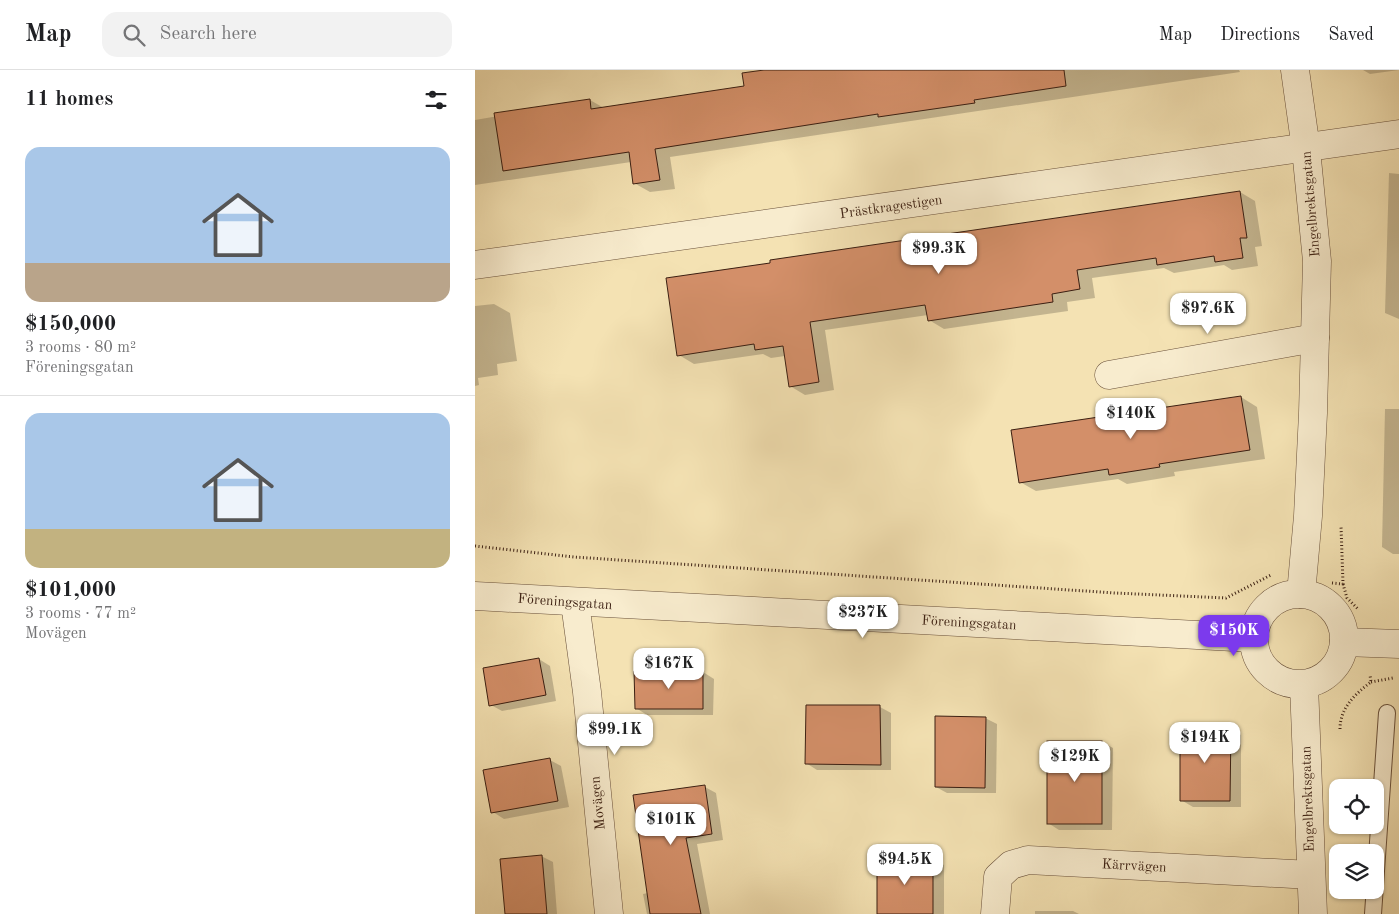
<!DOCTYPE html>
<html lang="en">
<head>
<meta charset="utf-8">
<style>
	body { margin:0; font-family:"Old Standard TT",serif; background:#f2f2f2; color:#202124; height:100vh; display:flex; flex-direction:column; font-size:19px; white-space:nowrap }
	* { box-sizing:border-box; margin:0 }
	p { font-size:16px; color:#757577 }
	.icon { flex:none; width:28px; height:28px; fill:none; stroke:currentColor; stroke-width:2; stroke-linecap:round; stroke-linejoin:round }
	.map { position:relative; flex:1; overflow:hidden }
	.side { display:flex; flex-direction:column; background:#fff; width:475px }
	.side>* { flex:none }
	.controls { position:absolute; left:854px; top:709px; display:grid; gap:10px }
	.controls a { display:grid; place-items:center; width:55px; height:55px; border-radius:10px; background:#fff; box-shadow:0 1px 4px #0004; font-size:25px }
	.price { position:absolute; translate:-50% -42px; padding:0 11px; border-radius:10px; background:#fff; color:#222; font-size:16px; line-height:32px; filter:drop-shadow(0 1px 2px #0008) }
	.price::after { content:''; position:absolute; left:50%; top:30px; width:15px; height:11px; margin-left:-8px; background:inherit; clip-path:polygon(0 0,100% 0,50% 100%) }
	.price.on { background:#7c3aed; color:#fff }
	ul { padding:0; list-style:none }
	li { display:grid; align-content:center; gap:10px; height:265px; padding:0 25px }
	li+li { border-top:1px solid #e0e0e0 }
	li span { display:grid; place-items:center; height:155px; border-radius:15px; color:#555 }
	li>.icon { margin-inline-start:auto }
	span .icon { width:90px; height:90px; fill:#fffc; stroke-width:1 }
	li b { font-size:21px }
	h2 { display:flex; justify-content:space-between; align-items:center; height:60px; padding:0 25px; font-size:21px }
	header { display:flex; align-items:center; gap:30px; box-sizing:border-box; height:70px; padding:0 25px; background:#fff; border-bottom:1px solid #e0e0e0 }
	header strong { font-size:24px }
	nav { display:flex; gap:28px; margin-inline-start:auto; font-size:18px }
	.search { width:350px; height:45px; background:#f2f2f2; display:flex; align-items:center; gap:12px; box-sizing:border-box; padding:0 18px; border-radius:15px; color:#757577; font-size:19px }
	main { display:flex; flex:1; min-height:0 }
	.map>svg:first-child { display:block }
	.shadow { fill:#0003 }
	.building { fill:#d38f69; stroke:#3b1f12 }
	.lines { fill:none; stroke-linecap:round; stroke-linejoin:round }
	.service-casing { stroke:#69503a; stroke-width:18 }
	.minor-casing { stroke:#69503a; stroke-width:29 }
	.tertiary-casing { stroke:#69503a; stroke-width:29 }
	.path { stroke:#3b1f12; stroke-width:3; stroke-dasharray:1 2.5; stroke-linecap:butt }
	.service { stroke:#f8ecce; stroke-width:16 }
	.minor { stroke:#f8ecce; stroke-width:28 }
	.tertiary { stroke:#f8ecce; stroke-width:28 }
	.labels { text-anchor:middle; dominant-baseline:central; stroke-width:4.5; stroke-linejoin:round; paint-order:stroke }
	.street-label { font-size:14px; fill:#3b1f12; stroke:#f8ecce }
</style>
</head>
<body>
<header>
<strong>Map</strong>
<div class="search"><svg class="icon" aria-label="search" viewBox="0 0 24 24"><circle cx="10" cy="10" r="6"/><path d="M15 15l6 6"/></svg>Search here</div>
<nav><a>Map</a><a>Directions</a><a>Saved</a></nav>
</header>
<main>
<section class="side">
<h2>11 homes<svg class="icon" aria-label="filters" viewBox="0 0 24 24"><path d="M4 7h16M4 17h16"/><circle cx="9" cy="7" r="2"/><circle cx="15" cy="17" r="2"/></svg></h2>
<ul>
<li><span style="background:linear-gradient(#a9c7e8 75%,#b9a48a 0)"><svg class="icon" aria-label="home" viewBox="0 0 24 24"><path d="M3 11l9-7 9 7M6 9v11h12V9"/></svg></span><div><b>$150,000</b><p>3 rooms · 80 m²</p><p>Föreningsgatan</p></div></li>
<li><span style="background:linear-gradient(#a9c7e8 75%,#c2b280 0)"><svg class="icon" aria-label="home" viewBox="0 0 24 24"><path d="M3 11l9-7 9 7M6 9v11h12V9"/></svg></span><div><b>$101,000</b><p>3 rooms · 77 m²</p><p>Movägen</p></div></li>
</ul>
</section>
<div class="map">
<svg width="924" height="844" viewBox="0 0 924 844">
	<rect width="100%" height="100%" fill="#f4e2b3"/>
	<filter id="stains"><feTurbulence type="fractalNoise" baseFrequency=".004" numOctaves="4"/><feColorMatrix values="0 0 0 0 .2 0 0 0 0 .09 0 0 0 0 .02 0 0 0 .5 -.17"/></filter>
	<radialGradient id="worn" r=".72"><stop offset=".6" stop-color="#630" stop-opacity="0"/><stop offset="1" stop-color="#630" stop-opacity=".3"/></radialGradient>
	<g class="shadow">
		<path d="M298,0H764L765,2L195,87L200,119L175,122L159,113L156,92L0,115V50L115,30L129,38L270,17Z"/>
		<path d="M888,0H924L895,4Z"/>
		<path d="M914,103L924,104V249L910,243Z"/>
		<path d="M765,122L780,131L787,176L780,177L783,196L757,200L749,195L699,203L689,198L617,208L620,228L592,232L593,241L469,259L454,250L453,245L350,260L359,320L330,325L315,316L310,286L296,288L288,284L219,294L204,285Z"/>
		<path d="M19,234L35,243L42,291L22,294L23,305L3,308L4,315L0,316V236Z"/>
		<path d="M766,327L782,337L790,389L699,402L700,406L652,414L643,409L561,421L545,412Z"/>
		<path d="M910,339H924V484H918L907,477Z"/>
		<path d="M64,589L75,596L81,631L27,641L16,635Z"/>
		<path d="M228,602L239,609L238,645H172L161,638Z"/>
		<path d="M332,636L405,637L416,643V700H342L331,693Z"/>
		<path d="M510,648L522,654L521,723H472L461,717Z"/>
		<path d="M755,659L766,665V737H718L706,730Z"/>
		<path d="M627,672L638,678L637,760H584L573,753Z"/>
		<path d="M75,690L86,696L94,737L29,749L18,742Z"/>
		<path d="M230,717L241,723L248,770L222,774L235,844H172L168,824L173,823Z"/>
		<path d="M66,786L78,792L82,844H31Z"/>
		<path d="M457,788L469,795V844H403Z"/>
		<path d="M560,841H598L604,844H560Z"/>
	</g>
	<g class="building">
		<path d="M289,0H589L591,16L499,30L500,33L403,47V44L180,79L185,110L158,114L154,82L28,101L19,43L115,29L116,39L269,16L267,3Z"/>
		<path d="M765,121L772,168H765L768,188L740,192L739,186L682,195L681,188L602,200L605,219L577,224L578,232L558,235L453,251L450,235L335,252L344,312L314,317L308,276L280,280L279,274L202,286L191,208L295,193V190Z"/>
		<path d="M766,326L775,380L684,394L685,397L634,405L633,399L544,413L536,360Z"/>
		<path d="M64,588L71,625L14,636L8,598Z"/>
		<path d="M159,601H228V639H160Z"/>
		<path d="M331,635H405L406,695L330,694Z"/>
		<path d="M460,646L511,647L510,718L460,717Z"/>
		<path d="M705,657L756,658L755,731H705Z"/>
		<rect x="572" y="671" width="55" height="83"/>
		<path d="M75,688L83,731L16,743L8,700Z"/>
		<path d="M230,715L237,764L211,768L226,844H175L158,725Z"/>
		<path d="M67,785L72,844H30L25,789Z"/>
		<rect x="402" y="787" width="56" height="57"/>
	</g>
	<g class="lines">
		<defs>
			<path id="service" d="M898,844L912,643"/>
			<g id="minor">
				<path d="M820,0L831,79L842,191L838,343L833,446L826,524"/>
				<path d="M0,195L924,64"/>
				<path d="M634,305L840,268"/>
				<path d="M100,533L112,622L134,844"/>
				<path d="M829,615L838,844"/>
				<path d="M520,844L523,807L536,795L553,790L836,805"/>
			</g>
			<g id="tertiary">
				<circle cx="824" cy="569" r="45"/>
				<path d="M0,526L778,568"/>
				<path d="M869,572L924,574"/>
			</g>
		</defs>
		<use href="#service" class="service-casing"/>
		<use href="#minor" class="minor-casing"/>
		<use href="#tertiary" class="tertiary-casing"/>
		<g class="path">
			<path d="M0,476L99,487L640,523L751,528L796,505"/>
			<path d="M857,513L868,514L866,456"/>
			<path d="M868,514L872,528L884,540"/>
			<path d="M896,612L918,608"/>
			<path d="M865,659C865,638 880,624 896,612L895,605"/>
		</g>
		<use href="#service" class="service"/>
		<use href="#minor" class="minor"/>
		<use href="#tertiary" class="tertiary"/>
	</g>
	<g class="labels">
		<g class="street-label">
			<text transform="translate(836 134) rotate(-95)">Engelbrektsgatan</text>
			<text transform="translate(416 137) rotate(-8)">Prästkragestigen</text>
			<text transform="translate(90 532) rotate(4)">Föreningsgatan</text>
			<text transform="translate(494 553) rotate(3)">Föreningsgatan</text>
			<text transform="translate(833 729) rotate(-92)">Engelbrektsgatan</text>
			<text transform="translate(123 733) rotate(-96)">Movägen</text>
			<text transform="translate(659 796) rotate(3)">Kärrvägen</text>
		</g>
	</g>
	<rect width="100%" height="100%" filter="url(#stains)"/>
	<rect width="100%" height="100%" fill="url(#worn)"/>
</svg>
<div class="controls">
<a><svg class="icon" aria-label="locate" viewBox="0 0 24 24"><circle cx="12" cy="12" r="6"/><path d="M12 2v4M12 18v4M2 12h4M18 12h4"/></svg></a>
<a><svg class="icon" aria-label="layers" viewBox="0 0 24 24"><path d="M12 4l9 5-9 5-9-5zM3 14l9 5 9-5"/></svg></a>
</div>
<b class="price" style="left:464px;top:205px">$99.3K</b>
<b class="price" style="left:733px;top:265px">$97.6K</b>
<b class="price" style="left:656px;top:370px">$140K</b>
<b class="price" style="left:388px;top:569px">$237K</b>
<b class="price on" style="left:759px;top:587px">$150K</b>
<b class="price" style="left:194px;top:620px">$167K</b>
<b class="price" style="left:140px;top:686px">$99.1K</b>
<b class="price" style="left:730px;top:694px">$194K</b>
<b class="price" style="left:600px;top:713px">$129K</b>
<b class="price" style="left:196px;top:776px">$101K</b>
<b class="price" style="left:430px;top:816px">$94.5K</b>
</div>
</main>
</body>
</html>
